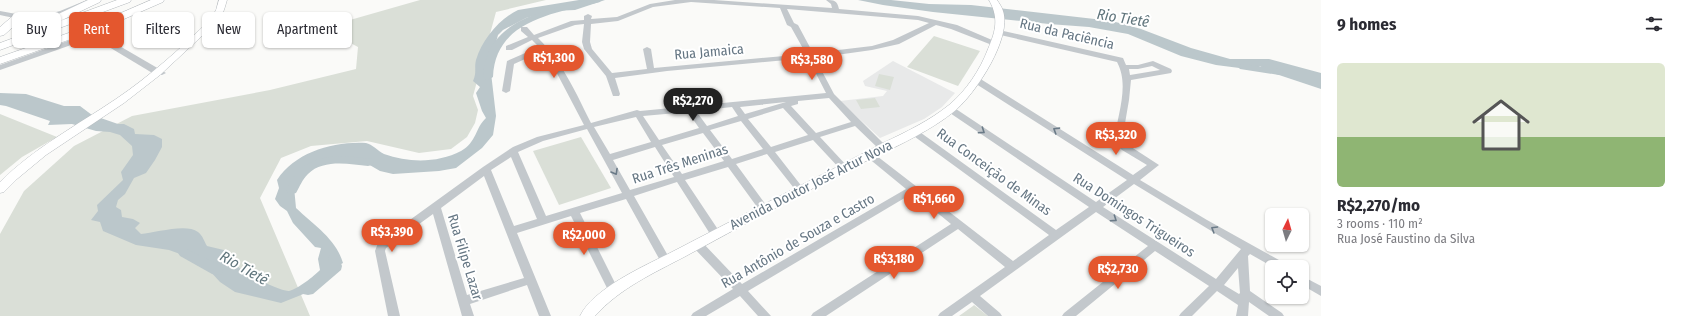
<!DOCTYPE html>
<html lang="en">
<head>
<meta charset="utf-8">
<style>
	body { margin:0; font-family:"Fira Sans Condensed",sans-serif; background:#f7f7f7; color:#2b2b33; height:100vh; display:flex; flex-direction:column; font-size:15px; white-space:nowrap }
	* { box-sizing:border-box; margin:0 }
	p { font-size:13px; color:#7c7c81 }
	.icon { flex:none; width:22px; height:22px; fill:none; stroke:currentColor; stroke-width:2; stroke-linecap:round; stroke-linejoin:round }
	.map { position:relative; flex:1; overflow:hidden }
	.side { display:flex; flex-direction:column; background:#fff; width:360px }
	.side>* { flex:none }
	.hud { position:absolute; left:12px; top:12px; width:380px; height:36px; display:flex; gap:8px }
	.needle { width:26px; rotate:5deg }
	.controls { position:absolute; left:1265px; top:208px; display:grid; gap:8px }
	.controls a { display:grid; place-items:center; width:44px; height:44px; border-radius:6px; background:#fff; box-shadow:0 1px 3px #0004; font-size:20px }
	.price { position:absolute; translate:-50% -34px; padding:0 9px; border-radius:14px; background:#e4572e; color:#fff; font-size:13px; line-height:26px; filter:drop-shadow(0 1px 2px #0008) }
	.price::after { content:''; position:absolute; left:50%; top:24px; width:12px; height:9px; margin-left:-6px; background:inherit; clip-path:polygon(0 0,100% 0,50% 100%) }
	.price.on { background:#222; color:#fff }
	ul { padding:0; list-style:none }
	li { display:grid; align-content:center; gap:8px; height:212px; padding:0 16px }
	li+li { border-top:1px solid #e1e1e2 }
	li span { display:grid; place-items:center; height:124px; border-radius:6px; color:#555 }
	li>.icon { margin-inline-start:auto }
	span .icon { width:72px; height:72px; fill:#fffc; stroke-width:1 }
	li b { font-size:17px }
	h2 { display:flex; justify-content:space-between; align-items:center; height:48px; padding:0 16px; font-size:17px }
	.pill { padding:0 14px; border-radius:6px; background:#fff; box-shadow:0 1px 3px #0004; font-size:14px; line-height:36px }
	.pill.on { background:#e4572e; color:#fff }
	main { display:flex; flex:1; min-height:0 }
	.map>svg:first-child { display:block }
	.built { fill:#e8e9e9 }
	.green { fill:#dadfd7 }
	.water { fill:#bbc7cb }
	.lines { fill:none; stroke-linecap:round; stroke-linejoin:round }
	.river { fill:#bbc7cb; fill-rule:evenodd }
	.major-casing { stroke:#b5babe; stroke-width:1 }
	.highway-casing { stroke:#b4b9bd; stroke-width:1 }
	.minor { fill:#c3c8cc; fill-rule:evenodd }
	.major { fill:#fff; fill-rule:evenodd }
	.highway { fill:#fff; fill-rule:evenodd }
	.oneway { stroke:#6a7a87 }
	.labels { text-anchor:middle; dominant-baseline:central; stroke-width:4; stroke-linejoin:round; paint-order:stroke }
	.street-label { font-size:14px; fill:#657683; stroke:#fff }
	.water-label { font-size:15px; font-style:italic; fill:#60757c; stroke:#fff }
</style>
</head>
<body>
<main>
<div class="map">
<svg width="1321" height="316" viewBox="0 0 1321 316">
	<rect width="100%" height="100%" fill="#fafaf8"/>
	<path class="built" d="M893,61L955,93L942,107L924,119L880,138L840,101L883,96L887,91L865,86L863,81Z"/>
	<g class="green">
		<path d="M420,0H546L496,12L473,96L478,110L475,123L467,137L451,149L419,153L367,141L311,146L281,158L260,198L310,316H0V234L24,191L74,146L132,116L270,90L356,69L358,47L322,28Z"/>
		<path d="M934,36L980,51L958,86L907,67Z"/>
		<path d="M879,74L894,77L890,90L875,86Z"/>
		<path d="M875,98L880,107L861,109L856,100Z"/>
		<path d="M0,114L57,137L22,157L0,175Z"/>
		<path d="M581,137L611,188L559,205L533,151Z"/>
		<path d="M974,305L988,316H959L973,306Z"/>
	</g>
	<g class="water">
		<path d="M579,0H605L575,10L552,11L526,18L503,30L498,35L490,64L496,116L493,135L482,148L456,168L439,171L393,174L380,171L368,164L353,160H325L313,163L304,169L298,177L294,187L296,208C314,225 336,239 343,263L334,268L320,280L316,288L301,295L281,303L235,292L220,282L209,270L203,259H194L169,250L136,245L103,231L100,222L91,220L98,211L97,205L123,180L121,172L133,155L132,146L120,135L110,132L96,131L72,124L48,125L50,121L6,106L0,105V93L26,94L64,106H80L92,115L118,124H124L134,129L135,134L154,135L162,139V147L155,160L146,173L134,178L125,194L118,200L116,207L121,210L122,217L133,219L140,223L135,228L141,234C155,233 186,223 198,232C203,236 204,241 207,246L228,251C230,256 232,261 236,265C242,272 280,292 289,291C298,289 314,276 320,270L318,259L321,248L315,247L293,223L287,211L280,206L275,199L279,188L277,180C295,152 334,141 366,143C372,144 378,151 384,154C409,163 438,163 461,151C477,142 475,128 486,118L482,111L476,93L480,87L473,81C477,72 474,68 476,60C482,40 499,19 518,10Z"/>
		<path d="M858,0H891L929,4L971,5L1112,21L1141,29L1191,48L1230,59H1269L1321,73V89L1267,71L1260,66L1255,70L1216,65L1181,56L1128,34L1089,27L1049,24L933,12L883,5Z"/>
	</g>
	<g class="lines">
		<g class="river">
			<path d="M587,0H601L600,2C557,13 495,19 493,77L488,80L485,79L483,77C486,20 543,11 587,0Z"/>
			<path d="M1243,64L1279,69L1284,72L1279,75L1240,69L1238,67L1240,65Z"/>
			<path d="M345,156L372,159L374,162L372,165L368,166C349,164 323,159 308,174C302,180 300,186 296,193L292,194L288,193L286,190C300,162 315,157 345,156Z"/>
			<path d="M184,248L222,266L223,270L222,274L217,275L212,274L180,256L178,253L180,250Z"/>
			<path d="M334,253L338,255L342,266L341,270L313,294L308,295L303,294L301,290L303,286L329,264L328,258L330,255Z"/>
		</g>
		<defs>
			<g id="major">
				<path d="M219,0H227L224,10L217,22L160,75L124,103L46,155L17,179L4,192L0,193V182C34,148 76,126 116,99C150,76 181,48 211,19L216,10Z"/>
				<path d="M989,0H997C999,3 1002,7 1003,11C1012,38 977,91 957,109C931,132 884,152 852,168C796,197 741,226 686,256C654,273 620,288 595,316H580C593,289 642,267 668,254C724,225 779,196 835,168C851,160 867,151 883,143C906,132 929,121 949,105C966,91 980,70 988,49C996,30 999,18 989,0Z"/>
			</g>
			<g id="highway">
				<path d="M88,0H101L100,2L60,21L117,0H131L130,2L0,50V43L59,21H52L51,19L52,17Z"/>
				<path d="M151,0H164L163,2L108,26L0,64V57L100,22Z"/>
				<path d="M19,13L24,16L23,18L4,35L0,36V27L15,14Z"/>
			</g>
		</defs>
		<use href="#major" class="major-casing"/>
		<use href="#highway" class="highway-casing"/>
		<g class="minor">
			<path d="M87,0H96C91,4 83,7 77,10C44,24 34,22 0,15V11L27,16L38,17L60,11Z"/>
			<path d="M675,0H714L832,8L831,4L826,0C834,0 837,0 839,9L918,16L957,25L999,43L998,45H992L951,29L936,25L899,44L872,50L815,58L834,94L886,146L887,148L886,150H880L855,126L820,137L847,166L849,168L847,170H841L813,140L775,152L803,188L805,190L803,192H797L767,154L736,164L766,205L768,208L766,211H760L728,167L685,180L721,234L720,237H712L677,182L634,196L671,261L670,264L666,265L662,264L626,199L580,213L619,291L618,294L614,295L610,294L571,216L517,233L551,316H539L527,285L470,304L474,316H462L433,214L386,248L385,251L400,316H388L375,251L378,243L483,167L513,147L537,137L584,125L551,62L543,51L514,64L510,91L506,93L502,91L507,61L539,47L532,40L512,50H506V46L528,37L521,31V27H527L534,35L571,21L584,20V16L588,14L592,16L591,19L617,17L650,4ZM691,2L780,8L787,25L791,27L806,54L654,68L651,49L647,47L643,49L647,69L612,73L592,49L590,42L591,24L618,21L653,7ZM787,9L918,20L929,23L893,40L872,46L813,53L798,25L794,23ZM584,24L582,42L584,49L606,76L613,96H619L620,94L615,78L667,71L808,58L826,93L640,111L637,110L591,123C576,93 562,61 538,38L575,25ZM829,98L851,122L816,133L791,106L798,104V101ZM786,102L745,114L740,107ZM732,107L738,116L707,126L696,111ZM783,108L808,135L771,147L748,119ZM688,112L699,128L659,140L643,116ZM636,117L651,142L610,154L594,127ZM741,121L763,149L732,159L710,130ZM587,129L622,193L546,216L518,152L543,141ZM703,133L724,161L682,174L662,145ZM655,147L674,177L630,190L613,160ZM511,157L537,219L514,226L491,170ZM484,176L524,278L467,295L441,208Z"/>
			<path d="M996,30H999L1123,58L1126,65H1138L1153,61L1171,69L1172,71L1171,73L1131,80L1129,100L1122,141L1159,165L1140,180L1207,220L1286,264L1287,267H1273L1250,254L1248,256L1250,291L1282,313L1284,316H1269L1249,302L1248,316H1236L1238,305L1217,291L1192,316H1179L1181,313L1209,286L1155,251L1076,316H1062L1064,313L1148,246L1096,212L980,296L1000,313L1002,316H988L972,302L952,316H938L940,313L1005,267L958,229L826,316H811L813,313L951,224L913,193L748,291L771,316H758L740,296L706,316H691L693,313L733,289L693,247L692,244L693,241L697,240L701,241L742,284L906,189L867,157L866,155L870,152L873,153L1013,261L1049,235L911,134L910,132L911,130H917L1056,230L1089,207L947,111L946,109L947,107H953L1096,202L1127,180L973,82L972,80L973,78H979L1133,175L1147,165L1122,150L1114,142C1117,115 1130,86 1117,62L996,34ZM1152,66L1160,70L1130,75L1129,69H1138ZM1134,184L1241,249L1216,279L1103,207ZM1238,268L1240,293L1239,294L1224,285Z"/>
			<path d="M87,34H99L166,73L162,75L154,74L94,38H91L0,70V65Z"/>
			<path d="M1302,276L1321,286V296L1302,285Z"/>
		</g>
		<use href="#major" class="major"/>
		<use href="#highway" class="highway"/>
	</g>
	<defs><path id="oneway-chevron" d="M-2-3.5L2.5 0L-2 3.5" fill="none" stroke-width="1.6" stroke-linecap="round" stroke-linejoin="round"/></defs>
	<g class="oneway">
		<use href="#oneway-chevron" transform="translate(1056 130) rotate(-148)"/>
		<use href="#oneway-chevron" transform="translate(982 131) rotate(34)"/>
		<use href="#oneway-chevron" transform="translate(615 172) rotate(60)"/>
		<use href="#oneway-chevron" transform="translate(1114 219) rotate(34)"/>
		<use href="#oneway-chevron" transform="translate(1214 229) rotate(-149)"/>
	</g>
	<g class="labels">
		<g class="street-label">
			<text transform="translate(1067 34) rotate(13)">Rua da Paciência</text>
			<text transform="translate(709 52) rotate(-5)">Rua Jamaica</text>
			<text transform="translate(680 164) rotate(-18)">Rua Três Meninas</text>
			<text transform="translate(994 172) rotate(36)">Rua Conceição de Minas</text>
			<text transform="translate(811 185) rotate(-27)">Avenida Doutor José Artur Nova</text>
			<text transform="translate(1134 215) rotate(33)">Rua Domingos Trigueiros</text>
			<text transform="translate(798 241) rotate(-30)">Rua Antônio de Souza e Castro</text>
			<text transform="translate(465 257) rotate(73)">Rua Filipe Lazar</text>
		</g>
		<g class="water-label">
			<text transform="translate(1123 18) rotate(9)">Rio Tietê</text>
			<text transform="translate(244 268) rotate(30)">Rio Tietê</text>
		</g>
	</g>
</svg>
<div class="controls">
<a><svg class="needle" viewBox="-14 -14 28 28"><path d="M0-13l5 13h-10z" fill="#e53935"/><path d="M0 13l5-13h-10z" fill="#7c7c81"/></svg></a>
<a><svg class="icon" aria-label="locate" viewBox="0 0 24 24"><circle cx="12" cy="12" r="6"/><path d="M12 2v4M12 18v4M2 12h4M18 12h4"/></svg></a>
</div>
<b class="price" style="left:554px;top:79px">R$1,300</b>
<b class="price" style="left:812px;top:81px">R$3,580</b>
<b class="price on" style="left:693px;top:122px">R$2,270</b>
<b class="price" style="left:1116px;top:156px">R$3,320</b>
<b class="price" style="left:934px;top:220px">R$1,660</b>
<b class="price" style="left:392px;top:253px">R$3,390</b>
<b class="price" style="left:584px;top:256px">R$2,000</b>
<b class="price" style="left:894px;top:280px">R$3,180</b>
<b class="price" style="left:1118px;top:290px">R$2,730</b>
<div class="hud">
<a class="pill">Buy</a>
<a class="pill on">Rent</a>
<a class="pill">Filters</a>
<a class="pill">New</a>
<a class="pill">Apartment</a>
</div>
</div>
<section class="side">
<h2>9 homes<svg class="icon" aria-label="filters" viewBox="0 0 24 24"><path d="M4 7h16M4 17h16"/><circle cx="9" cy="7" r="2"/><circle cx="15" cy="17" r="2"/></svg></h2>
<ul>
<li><span style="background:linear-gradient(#dfe7d0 60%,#8fb573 0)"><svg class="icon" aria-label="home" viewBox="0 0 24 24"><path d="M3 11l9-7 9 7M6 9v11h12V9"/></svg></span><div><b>R$2,270/mo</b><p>3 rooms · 110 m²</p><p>Rua José Faustino da Silva</p></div></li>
</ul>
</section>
</main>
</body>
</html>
